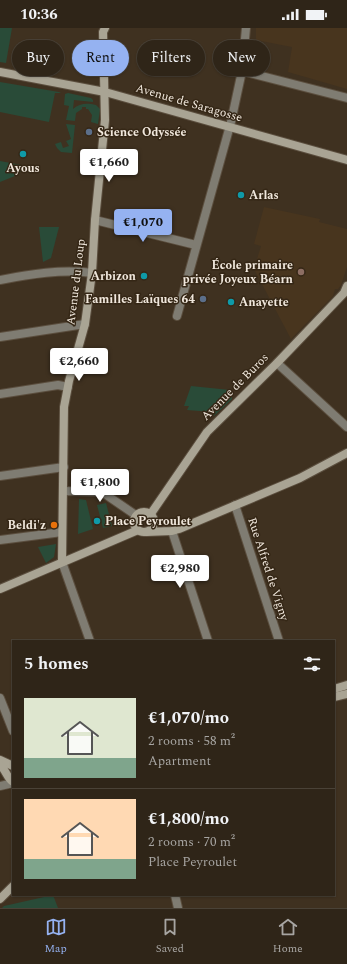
<!DOCTYPE html>
<html lang="en">
<head>
<meta charset="utf-8">
<style>
	body { margin:0; font-family:Spectral,serif; background:#372d21; color:#f1f3f6; height:100vh; display:flex; flex-direction:column; font-size:15px; white-space:nowrap }
	* { box-sizing:border-box; margin:0 }
	p { font-size:13px; color:#a7a5a2 }
	.icon { flex:none; width:22px; height:22px; fill:none; stroke:currentColor; stroke-width:2; stroke-linecap:round; stroke-linejoin:round }
	.map { position:relative; flex:1; overflow:hidden }
	.sheet { position:absolute; left:12px; top:612px; width:323px; height:256px; display:flex; flex-direction:column; background:#2f2518; border-radius:0px; box-shadow:0 1px 3px #0004,0 0 0 1px #4a4237 }
	.sheet>* { flex:none }
	.banner { position:absolute; left:12px; top:12px; width:323px; height:36px; display:flex; gap:8px }
	.price { position:absolute; translate:-50% -34px; padding:0 9px; border-radius:4px; background:#fff; color:#222; font-size:13px; line-height:26px; filter:drop-shadow(0 1px 2px #0008) }
	.price::after { content:''; position:absolute; left:50%; top:24px; width:12px; height:9px; margin-left:-6px; background:inherit; clip-path:polygon(0 0,100% 0,50% 100%) }
	.price.selected { background:#95b2f1; color:#111 }
	ul { padding:0; list-style:none }
	li { display:flex; align-items:center; gap:12px; height:100px; padding:0 12px }
	li+li { border-top:1px solid #4a4237 }
	li span { display:grid; place-items:center; flex:none; width:112px; height:80px; border-radius:0px; color:#555 }
	li>.icon { margin-inline-start:auto }
	span .icon { width:48px; height:48px; fill:#fffc; stroke-width:1 }
	li b { font-size:17px }
	h2 { display:flex; justify-content:space-between; align-items:center; height:48px; padding:0 12px; font-size:17px }
	.chip { padding:0 14px; border-radius:18px; background:#2f2518; box-shadow:0 1px 3px #0004,0 0 0 1px #4a4237; font-size:14px; line-height:36px }
	.chip.selected { background:#95b2f1; color:#111 }
	.status { display:flex; justify-content:space-between; align-items:center; height:28px; padding:0 20px; background:#2f2518; direction:ltr }
	.status svg { height:11px; fill:currentColor }
	.dock { display:flex; justify-content:space-around; align-items:center; height:56px; border-top:1px solid #4a4237; background:#2f2518; font-size:11px; color:#a7a5a2 }
	.dock a { display:grid; justify-items:center; gap:2px }
	.dock .selected { color:#95b2f1 }
	.map>svg:first-child { display:block }
	.built { fill:#48351e }
	.green { fill:#294b38 }
	.lines { fill:none; stroke-linecap:round; stroke-linejoin:round }
	.street-casing { stroke:#5b4e3e; stroke-width:10 }
	.secondary-casing { stroke:#5b4e3e; stroke-width:10 }
	.street { stroke:#7f7c72; stroke-width:8 }
	.secondary { stroke:#a9a494; stroke-width:8 }
	.service-dot { fill:#5c6f8a; stroke:#352716; stroke-width:1.5 }
	.culture-dot { fill:#0f9aa8; stroke:#352716; stroke-width:1.5 }
	.education-dot { fill:#8d6e63; stroke:#352716; stroke-width:1.5 }
	.food-dot { fill:#e8710a; stroke:#352716; stroke-width:1.5 }
	.labels { text-anchor:middle; dominant-baseline:central; stroke-width:3; stroke-linejoin:round; paint-order:stroke }
	.street-label { font-size:12px; fill:#f1e8dd; stroke:#352716 }
	.poi-label { font-size:12px; font-weight:bold; fill:#f1e8dd; stroke:#352716; text-anchor:start }
</style>
</head>
<body>
<div class="status"><b>10:36</b><svg viewBox="0 0 49 12"><path d="M0 12V9h3v3zM5 12V6h3v6zM10 12V3h3v9zM15 12V0h3v12zM26 1h20v11H26zM47 4h2v5h-2z"/></svg></div>
<div class="map">
<svg width="347" height="880" viewBox="0 0 347 880">
	<rect width="100%" height="100%" fill="#3f3120"/>
	<g class="built">
		<path d="M256,0H347V61L288,44L292,19L256,12Z"/>
		<path d="M264,179L320,191L319,194L347,201V239L341,257L338,261H335L333,268L291,311L254,241L261,218L254,216Z"/>
	</g>
	<g class="green">
		<path d="M0,0H12L6,35L0,34Z"/>
		<path d="M0,54L59,64L61,65H55L49,94L0,84Z"/>
		<path d="M68,65L91,70L93,72V74L74,72L73,81C80,75 87,75 96,77L100,81L98,96L91,94L92,87L88,81H86V79H82V81L76,85L75,93L66,92L69,78L64,77L65,66Z"/>
		<path d="M66,96L75,97L72,125L61,124L57,120L55,116L61,114L63,120L69,118L66,113L71,111Z"/>
		<path d="M0,133L27,138L15,148L0,154Z"/>
		<path d="M39,199H59L51,230L43,234Z"/>
		<path d="M191,358L230,362L232,371L214,388L212,384L187,382L189,378H184Z"/>
		<path d="M79,471L86,472L93,501L78,506Z"/>
		<path d="M106,475L112,498L103,500L97,477Z"/>
		<path d="M56,516L54,529L46,535L38,519Z"/>
		<path d="M53,867L58,880H2L4,878Z"/>
	</g>
	<g class="lines">
		<defs>
			<g id="street">
				<path d="M242,43L347,70"/>
				<path d="M95,192L196,217"/>
				<path d="M0,252C30,246 62,241 92,245"/>
				<path d="M177,288L231,94L242,43L246,0"/>
				<path d="M0,309L85,296"/>
				<path d="M277,335L347,399"/>
				<path d="M0,366L58,357L68,359"/>
				<path d="M0,448L64,439"/>
				<path d="M63,463L102,464L137,488"/>
				<path d="M235,477L279,613"/>
				<path d="M172,503L208,613"/>
				<path d="M0,512L62,504"/>
				<path d="M62,534L90,613"/>
				<path d="M0,670L13,703"/>
				<path d="M0,758L13,755"/>
				<path d="M175,867L178,880"/>
			</g>
			<g id="secondary">
				<path d="M0,44L105,64L347,132"/>
				<circle cx="144" cy="494" r="10"/>
				<path d="M150,487L207,404L277,335L344,265L347,258"/>
				<path d="M146,504L172,503L179,501L300,450L347,425"/>
				<path d="M62,534L64,379L69,353L85,296L92,245L95,192L105,92L103,4L105,0"/>
				<path d="M0,561L138,502"/>
				<path d="M334,661L347,657"/>
				<path d="M334,669L347,666"/>
				<path d="M0,732L13,738"/>
				<path d="M0,737C6,742 7,750 13,754"/>
				<path d="M0,871L13,858"/>
			</g>
		</defs>
		<use href="#street" class="street-casing"/>
		<use href="#secondary" class="secondary-casing"/>
		<use href="#street" class="street"/>
		<use href="#secondary" class="secondary"/>
	</g>
	<g class="service-dot">
		<circle cx="89" cy="104" r="4"/>
		<circle cx="203" cy="271" r="4"/>
	</g>
	<g class="culture-dot">
		<circle cx="23" cy="126" r="4"/>
		<circle cx="241" cy="167" r="4"/>
		<circle cx="144" cy="248" r="4"/>
		<circle cx="231" cy="274" r="4"/>
		<circle cx="97" cy="493" r="4"/>
	</g>
	<circle class="education-dot" cx="301" cy="244" r="4"/>
	<circle class="food-dot" cx="54" cy="497" r="4"/>
	<g class="labels">
		<g class="street-label">
			<text transform="translate(189 75) rotate(16)">Avenue de Saragosse</text>
			<text transform="translate(76 254) rotate(-83)">Avenue du Loup</text>
			<text transform="translate(235 359) rotate(-45)">Avenue de Buros</text>
			<text transform="translate(268 541) rotate(72)">Rue Alfred de Vigny</text>
		</g>
		<g class="poi-label">
			<text x="97" y="104">Science Odyssée</text>
			<text x="23" y="140" text-anchor="middle">Ayous</text>
			<text x="249" y="167">Arlas</text>
			<text x="293" y="237" text-anchor="end">École primaire<tspan x="293" dy="14">privée Joyeux Béarn</tspan></text>
			<text x="136" y="248" text-anchor="end">Arbizon</text>
			<text x="195" y="271" text-anchor="end">Familles Laïques 64</text>
			<text x="239" y="274">Anayette</text>
			<text x="105" y="493">Place Peyroulet</text>
			<text x="46" y="497" text-anchor="end">Beldi'z</text>
		</g>
	</g>
</svg>
<b class="price" style="left:109px;top:155px">€1,660</b>
<b class="price selected" style="left:143px;top:215px">€1,070</b>
<b class="price" style="left:79px;top:354px">€2,660</b>
<b class="price" style="left:100px;top:475px">€1,800</b>
<b class="price" style="left:180px;top:561px">€2,980</b>
<div class="banner">
<a class="chip">Buy</a>
<a class="chip selected">Rent</a>
<a class="chip">Filters</a>
<a class="chip">New</a>
</div>
<section class="sheet">
<h2>5 homes<svg class="icon" aria-label="filters" viewBox="0 0 24 24"><path d="M4 7h16M4 17h16"/><circle cx="9" cy="7" r="2"/><circle cx="15" cy="17" r="2"/></svg></h2>
<ul>
<li><span style="background:linear-gradient(#dfe7d0 75%,#7fa58c 0)"><svg class="icon" aria-label="home" viewBox="0 0 24 24"><path d="M3 11l9-7 9 7M6 9v11h12V9"/></svg></span><div><b>€1,070/mo</b><p>2 rooms · 58 m²</p><p>Apartment</p></div></li>
<li><span style="background:linear-gradient(#ffd9b3 75%,#7fa58c 0)"><svg class="icon" aria-label="home" viewBox="0 0 24 24"><path d="M3 11l9-7 9 7M6 9v11h12V9"/></svg></span><div><b>€1,800/mo</b><p>2 rooms · 70 m²</p><p>Place Peyroulet</p></div></li>
</ul>
</section>
</div>
<nav class="dock">
<a class="selected"><svg class="icon" aria-label="map" viewBox="0 0 24 24"><path d="M3 6l6-2 6 2 6-2v14l-6 2-6-2-6 2zM9 4v14M15 6v14"/></svg>Map</a>
<a><svg class="icon" aria-label="saved" viewBox="0 0 24 24"><path d="M7 4h10v16l-5-4-5 4z"/></svg>Saved</a>
<a><svg class="icon" aria-label="home" viewBox="0 0 24 24"><path d="M3 11l9-7 9 7M6 9v11h12V9"/></svg>Home</a>
</nav>
</body>
</html>
